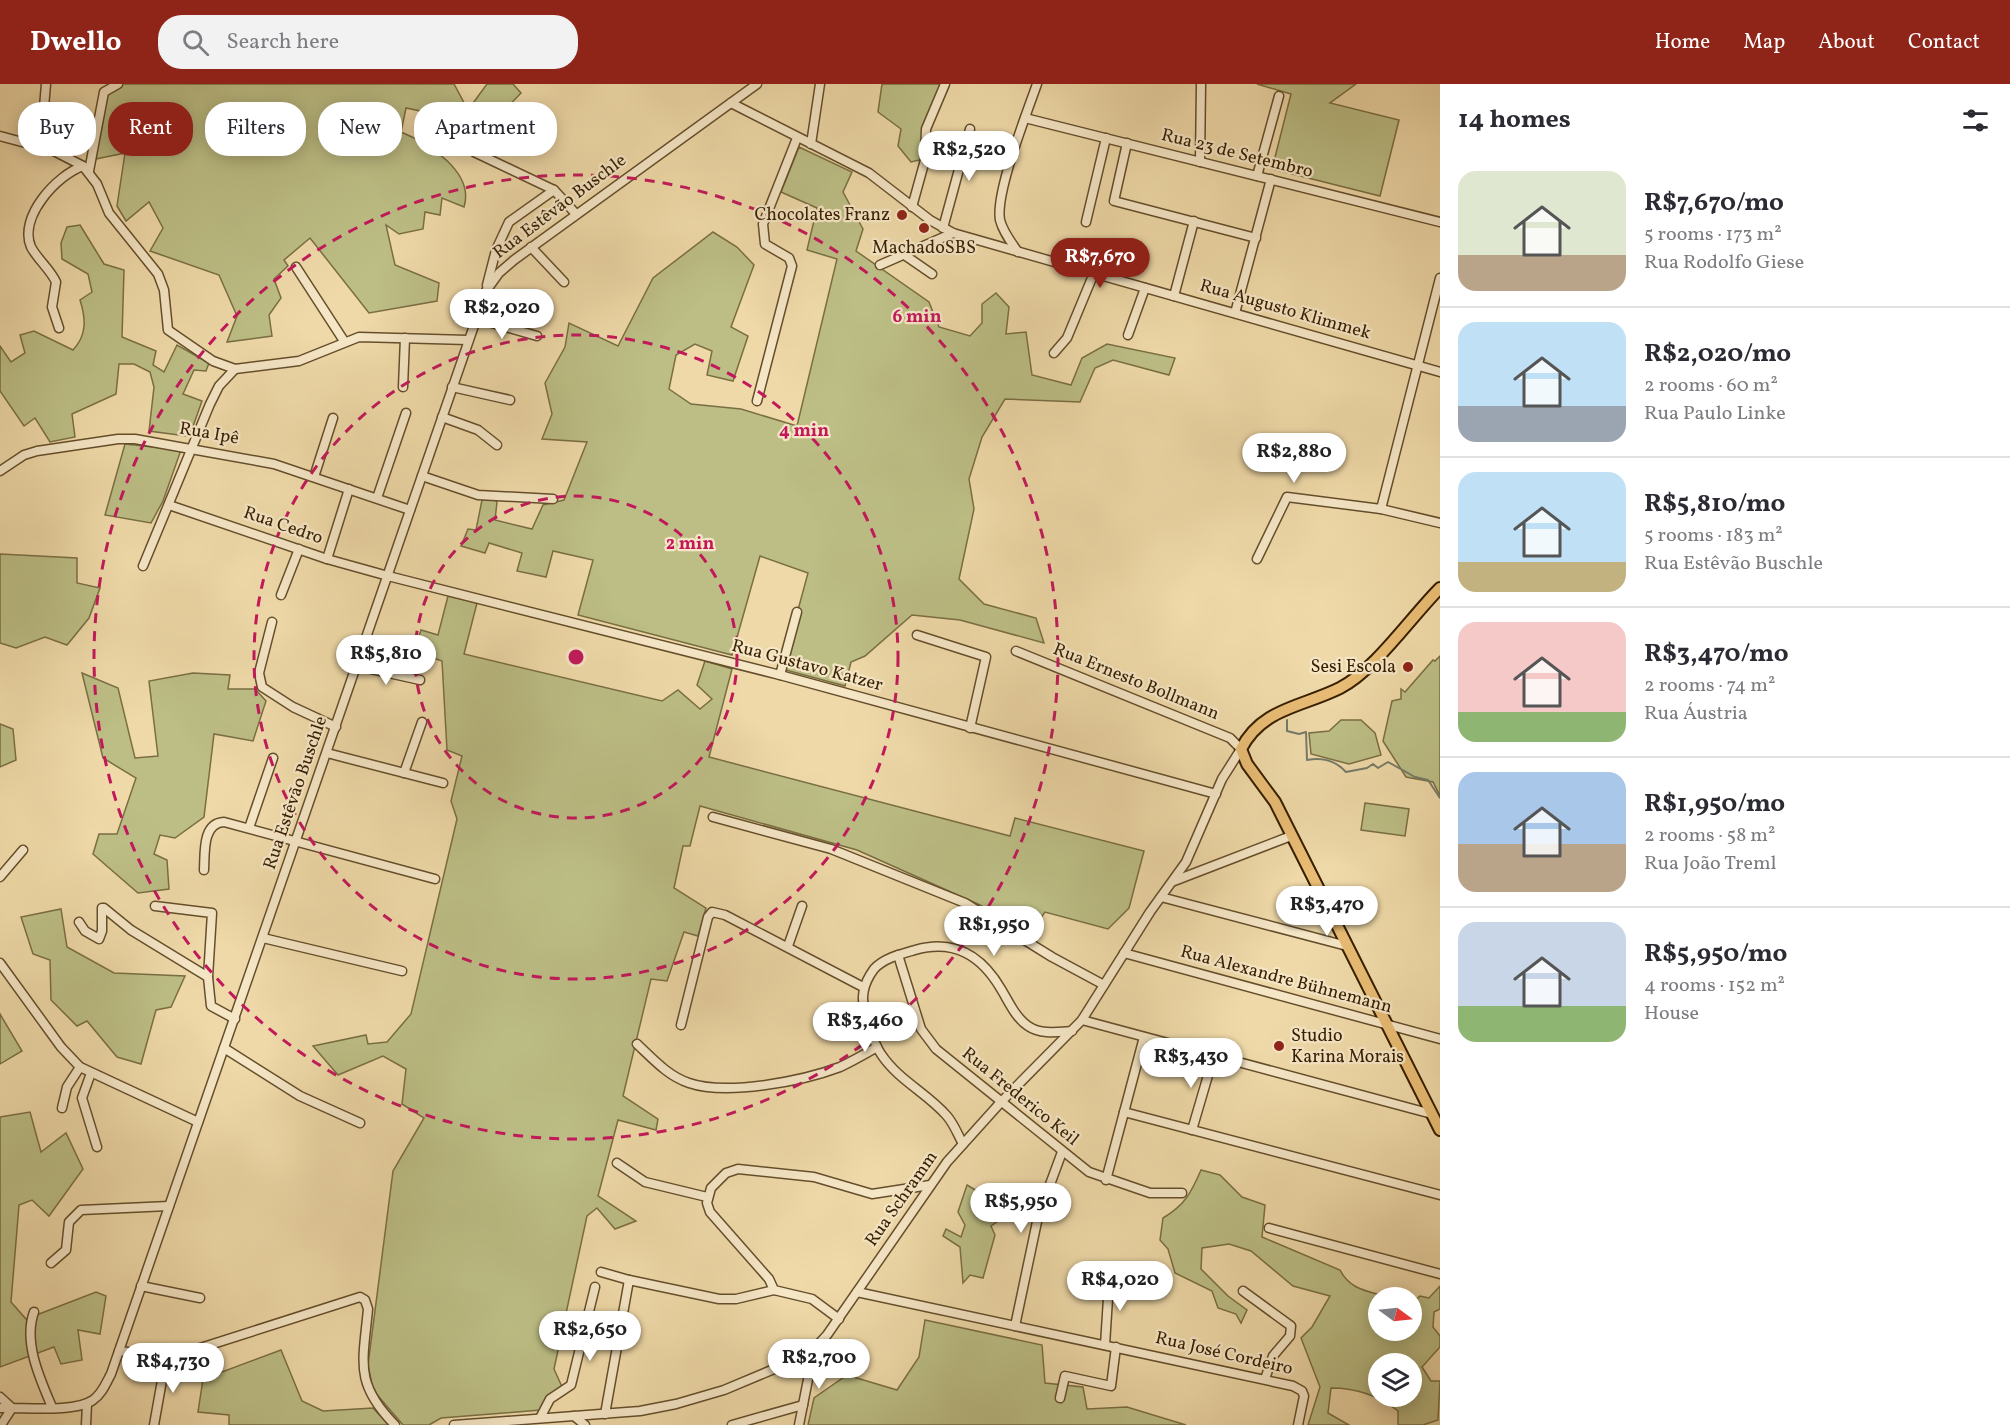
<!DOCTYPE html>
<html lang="en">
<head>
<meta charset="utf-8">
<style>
	body { margin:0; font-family:Vollkorn,serif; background:#f2f2f3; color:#2b2b33; height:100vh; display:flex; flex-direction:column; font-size:22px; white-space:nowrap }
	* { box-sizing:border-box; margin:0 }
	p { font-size:20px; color:#7c7c81 }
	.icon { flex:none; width:33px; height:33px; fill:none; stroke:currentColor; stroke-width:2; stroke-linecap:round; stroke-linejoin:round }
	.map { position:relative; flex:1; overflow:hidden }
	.panel { display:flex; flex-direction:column; background:#fff; width:570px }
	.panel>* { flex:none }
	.top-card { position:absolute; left:18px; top:18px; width:570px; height:54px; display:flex; gap:12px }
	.needle { width:39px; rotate:105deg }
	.controls { position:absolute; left:1368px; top:1203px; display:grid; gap:12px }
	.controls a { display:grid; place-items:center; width:54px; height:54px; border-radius:50%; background:#fff; box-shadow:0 3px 15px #0003; font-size:30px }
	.price { position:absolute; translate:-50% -51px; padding:0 14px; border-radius:21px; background:#fff; color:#222; font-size:20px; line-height:39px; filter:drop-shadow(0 2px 3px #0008) }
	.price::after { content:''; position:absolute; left:50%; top:36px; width:18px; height:14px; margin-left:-9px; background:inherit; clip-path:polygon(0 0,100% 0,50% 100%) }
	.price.selected { background:#8f2418; color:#fff }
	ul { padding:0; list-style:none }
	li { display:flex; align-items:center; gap:18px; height:150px; padding:0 18px }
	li+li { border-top:2px solid #e1e1e2 }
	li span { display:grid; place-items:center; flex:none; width:168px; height:120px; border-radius:18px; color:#555 }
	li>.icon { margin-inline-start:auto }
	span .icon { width:72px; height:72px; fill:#fffc; stroke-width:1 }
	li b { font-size:26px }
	h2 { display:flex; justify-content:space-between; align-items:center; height:72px; padding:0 18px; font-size:26px }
	.tag { padding:0 21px; border-radius:24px; background:#fff; box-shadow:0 3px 15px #0003; font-size:21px; line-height:54px }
	.tag.selected { background:#8f2418; color:#fff }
	header { display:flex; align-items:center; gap:36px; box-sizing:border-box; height:84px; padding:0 30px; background:#8f2418; color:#fff }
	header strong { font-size:28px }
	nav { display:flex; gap:33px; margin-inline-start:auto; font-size:21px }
	.search { width:420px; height:54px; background:#f2f2f3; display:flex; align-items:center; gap:15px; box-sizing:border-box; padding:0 21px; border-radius:24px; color:#7c7c81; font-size:22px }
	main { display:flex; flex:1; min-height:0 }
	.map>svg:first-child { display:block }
	.green { fill:#bcbe85; stroke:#7a6e43; stroke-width:1.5; fill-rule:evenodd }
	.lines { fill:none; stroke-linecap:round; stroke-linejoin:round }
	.stream { stroke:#747b6b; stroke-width:2 }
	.minor-casing { stroke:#654e2b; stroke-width:11 }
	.major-casing { stroke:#371f01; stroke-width:14 }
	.minor { stroke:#f5e6c6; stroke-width:8 }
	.major { stroke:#e8bc74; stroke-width:10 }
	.ring { fill:none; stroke:#c2185b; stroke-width:3; stroke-dasharray:10 8 }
	.poi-dot { fill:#8f2418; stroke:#f5e6c6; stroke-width:2 }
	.labels { text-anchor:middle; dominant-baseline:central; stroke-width:4.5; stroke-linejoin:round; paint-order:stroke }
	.street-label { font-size:18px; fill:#371f01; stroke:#f5e6c6 }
	.poi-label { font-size:18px; fill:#371f01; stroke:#f5e6c6; text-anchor:end }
	.centre { fill:#c2185b; stroke:#f5e6c6; stroke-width:3 }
	.ring-label { font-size:18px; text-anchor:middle; font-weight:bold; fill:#c2185b; stroke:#f5e6c6; stroke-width:4.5; stroke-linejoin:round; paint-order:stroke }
</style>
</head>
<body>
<header>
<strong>Dwello</strong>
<div class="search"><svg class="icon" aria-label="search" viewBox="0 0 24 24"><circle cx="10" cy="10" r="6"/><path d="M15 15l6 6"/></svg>Search here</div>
<nav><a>Home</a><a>Map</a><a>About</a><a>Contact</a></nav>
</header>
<main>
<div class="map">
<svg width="1440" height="1341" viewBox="0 0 1440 1341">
	<rect width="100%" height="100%" fill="#efd9a8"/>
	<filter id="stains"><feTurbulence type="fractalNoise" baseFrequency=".00333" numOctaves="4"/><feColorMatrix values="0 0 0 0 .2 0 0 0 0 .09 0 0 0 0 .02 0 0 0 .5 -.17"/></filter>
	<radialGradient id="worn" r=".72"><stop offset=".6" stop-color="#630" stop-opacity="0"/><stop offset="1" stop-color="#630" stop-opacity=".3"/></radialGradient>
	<g class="green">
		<path d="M118,0H454L468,26L487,0H513L521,9L493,38L486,59L460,45L448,33L406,24L401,48C428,59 475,88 464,123L442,114L440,131L425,128L423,145L399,150L386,141L395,181L439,199L437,217L369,229L310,154L284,176L288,182L274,195L281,214L269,231L272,252L227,258L237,232L219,191L150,167L163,144L149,118L126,137L117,122L125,69L91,76L104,8Z"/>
		<path d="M882,0H943L927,35L924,75L911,78L898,62L901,45L878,28Z"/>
		<path d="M1257,0H1356L1330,19L1399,36L1380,112L1272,85L1291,10Z"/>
		<path d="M799,63L852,88L843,108L863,145L856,167L929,218L939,243L970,252L982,239V220L996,209L1009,223L1006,250L1026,248L1032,291L1071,301L1082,274L1107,260L1175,274L1169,291L1113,276L1095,284L1080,318L1005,315L982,353L969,395L974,425L959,495L984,520L1036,534L1044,559L960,536L912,531L865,572L851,578L845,602L782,585L808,489L760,472L732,571L578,531L593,476L553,467L546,493L517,487L522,469L489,459L485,469L461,462L468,445L476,446L482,416L492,414L497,418L495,436L532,445L543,421L564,416L587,358L542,355L552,330L545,299L565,263L569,239L618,262L653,194L713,148L737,163L754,181L731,243L748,252L733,297L707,291L712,267L695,260L676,271L669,305L691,320L741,325L797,342L837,175L807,166L817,124L781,108Z"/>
		<path d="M80,141L104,180L124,186L122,253L156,267L153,281L164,288L177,261L209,279L206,287L194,286L183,310L202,317L191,348L186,352L149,347L154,303L150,288L134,280H119L116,310L72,330L75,353L50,358L35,334L24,342L0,307V262L11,278L25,269L20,251L34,247L73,266C87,251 86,235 80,216L92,208L88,190L62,175L61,159L67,143Z"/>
		<path d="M125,360L181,366L163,417L151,439L105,431Z"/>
		<path d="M0,470L77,474V499L100,504L89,534L67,561L45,553L16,564L0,559Z"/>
		<path d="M448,512L477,519L464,570L662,617L678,606L700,625L712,615L697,601L705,577L732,585L709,673L1010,752L1015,734L1144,767L1129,824L1108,845L1045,828L1027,853L980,821L857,766L700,722L690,762H683L674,804L706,824L698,852L684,848L667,897L651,895L623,1012L658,1035L656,1046L618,1036L598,1112L636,1137L615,1145L597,1124L587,1132L554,1285L563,1305L541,1326L441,1334L429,1341H403L373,1306L368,1281L393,1087L424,1034L402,1020L406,985L383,972L338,991L313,962L366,951L368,960L387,958L411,930L457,735L451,717L462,672L447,666L442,577L414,567L421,546L438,551Z"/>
		<path d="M1440,572V712L1433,698L1406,693L1383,657L1392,617L1401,615V605L1405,608L1433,576L1435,577Z"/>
		<path d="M82,589L118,604L135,674L158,672L149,597L193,589L230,591L228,605H255L266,617L253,657L214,650L204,733L175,754L160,751L154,770L167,776L169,805L138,809L93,770L99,750H117L136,694L103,674Z"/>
		<path d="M1341,636H1361L1375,649L1381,671L1349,680L1311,670L1309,649L1329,647Z"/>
		<path d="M0,640L13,645L16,676L0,683Z"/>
		<path d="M1365,719L1409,725L1405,752L1361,746Z"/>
		<path d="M61,825L67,863L114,889L185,892L171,923L156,926L141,980L117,973L87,937L77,942L51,916L50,876L33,870L21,833Z"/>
		<path d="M0,930L22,967L0,980Z"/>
		<path d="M30,1028L41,1068L66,1049L83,1085L49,1132L32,1116L19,1121L11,1218L26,1235L96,1208L106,1212L100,1250L78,1246L82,1276L61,1280L54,1263L0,1283V1033Z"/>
		<path d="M1201,1086L1220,1091L1242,1113L1265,1121L1262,1153L1340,1186C1350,1206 1368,1207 1388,1213L1378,1214V1246H1412V1219L1420,1212L1429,1214L1440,1202V1225L1434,1228L1433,1243L1440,1252V1263L1422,1283L1431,1297H1440L1438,1336L1423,1341H1398V1327C1378,1311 1356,1304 1331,1304L1328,1329L1349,1341H1308L1320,1303L1301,1254L1312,1243L1330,1212L1293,1202L1251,1167L1229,1160L1202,1164L1201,1185L1228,1212L1247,1226L1241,1239L1236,1230L1218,1224L1212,1207L1175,1189L1168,1165L1160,1156L1163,1134C1185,1121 1191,1109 1201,1086ZM1378,1280H1412V1312H1378Z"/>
		<path d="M967,1101L987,1113L996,1101H1000L1003,1115L1010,1119L1007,1131L991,1142L995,1151L983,1194L970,1191L963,1199L960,1163L943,1152L946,1145L961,1153L965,1141L958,1128Z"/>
		<path d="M925,1236L1042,1261L1045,1299L1083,1303L1087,1325L1127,1323L1186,1341H808L814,1314L847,1291L897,1306L919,1273Z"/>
		<path d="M281,1266L302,1317L323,1327L373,1324L389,1341H229V1331L198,1328L203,1295Z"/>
	</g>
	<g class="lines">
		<path class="stream" d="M1287,636V647L1299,650L1306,648L1307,676C1322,673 1336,677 1346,688L1367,684L1373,680L1378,684L1388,678L1415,693L1428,696L1440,714"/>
		<defs>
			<g id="minor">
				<path d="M731,19L869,89L930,136L953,149L1440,288"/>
				<path d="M1025,34L1440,138"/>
				<path d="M0,52L52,66L83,82"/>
				<path d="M1127,59L1114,117L1256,154"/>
				<path d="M811,60L820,0"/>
				<path d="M32,63L43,35L46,0"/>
				<path d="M474,68L554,106"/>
				<path d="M1200,78L1201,0"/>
				<path d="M89,87L104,8L118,0"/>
				<path d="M1257,92L1279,12"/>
				<path d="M912,123L925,76L926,45L945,0"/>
				<path d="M1086,138L1106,54"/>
				<path d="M943,144L970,45"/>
				<path d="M531,163L564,198"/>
				<path d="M1018,168C1011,158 1003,148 1000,136C995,109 1027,29 1037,0"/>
				<path d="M903,170L932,190"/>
				<path d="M880,181L953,149"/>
				<path d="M296,183L344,257"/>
				<path d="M487,201L496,166L509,138L554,106L576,130"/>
				<path d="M1174,212L1194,137"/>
				<path d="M1235,229L1271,95"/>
				<path d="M475,234L537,252"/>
				<path d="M59,244L52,223L56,198C50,185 38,176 31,163C18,133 57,91 83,82L97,100L109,129L158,190L164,206L168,246L213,277L235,285L299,277L359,253L468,256"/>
				<path d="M1128,251L1145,204"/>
				<path d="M1054,269L1067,254L1094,189"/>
				<path d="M403,303L405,254"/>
				<path d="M452,303L510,316"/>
				<path d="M757,317L792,182L789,174L765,160L763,140L797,54"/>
				<path d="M442,333L478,346L497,361"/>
				<path d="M0,387L24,371L37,367L118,355H135L274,380L410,426"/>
				<path d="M422,392L478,411L553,415"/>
				<path d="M314,393L333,334"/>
				<path d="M377,414L406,329"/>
				<path d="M169,421L327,475L388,492L780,591L1216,710"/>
				<path d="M1381,425L1440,194"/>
				<path d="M327,475L349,405"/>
				<path d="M1257,475L1287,413L1381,425L1440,439"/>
				<path d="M143,482L210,320L219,302L235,285"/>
				<path d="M281,511L299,465"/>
				<path d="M272,538L259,589L262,603L293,623L336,643"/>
				<path d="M917,551L986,573L970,644"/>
				<path d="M357,582L420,596"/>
				<path d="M780,591L797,528"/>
				<path d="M327,669L443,699"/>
				<path d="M404,689L422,638"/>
				<path d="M713,733L831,765L965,819L1052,873L1104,901"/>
				<path d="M249,744L273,674"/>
				<path d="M204,786C205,769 202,739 224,738L435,795"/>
				<path d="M0,793L23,766"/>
				<path d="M1174,797L1291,752"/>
				<path d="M1161,813L1347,862"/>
				<path d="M155,822L212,829L208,893"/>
				<path d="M79,838L85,847L99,855L102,847V824H104L131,846L208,893L211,922L235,935"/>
				<path d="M263,854L402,887"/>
				<path d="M788,862L802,822"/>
				<path d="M1124,869L1440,955"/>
				<path d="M898,871L921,945L936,965L1089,1088L1150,1109H1182"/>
				<path d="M0,879L61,963L80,983L198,1038"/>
				<path d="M1082,936L1432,1030"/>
				<path d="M681,941L708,833L712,828L725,831L863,903"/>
				<path d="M637,960C653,975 668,992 689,999C727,1012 803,997 840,983C853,977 865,970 877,963"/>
				<path d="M224,964L300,1012L360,1039"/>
				<path d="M91,989L82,1014L97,1063"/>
				<path d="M62,1024L67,1003L80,983"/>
				<path d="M1124,1028L1440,1111"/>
				<path d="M1192,1046L1214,971"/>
				<path d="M963,1060C958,1051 954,1040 947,1032C927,1009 898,996 881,970C873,959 870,944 866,932C860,914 863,900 874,885C884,874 901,870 915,866C954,855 981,871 1001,905C1009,918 1015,933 1028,942C1041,951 1058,948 1072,947"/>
				<path d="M617,1079L645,1098L707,1113"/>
				<path d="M1106,1096L1144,953"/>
				<path d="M1269,1144L1440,1190"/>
				<path d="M51,1179L66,1166L69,1138L81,1126L169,1122"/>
				<path d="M601,1188L629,1196"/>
				<path d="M141,1202L200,1214"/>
				<path d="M1243,1207L1291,1242L1290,1252L1273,1272L1265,1295"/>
				<path d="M857,1208L1293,1302L1302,1307L1304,1312L1298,1341"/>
				<path d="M34,1228C23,1258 40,1295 52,1323"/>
				<path d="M839,1235L812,1215L774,1206L769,1195L710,1128L707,1119L711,1104L726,1089L738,1085L814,1093L872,1110L930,1101"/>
				<path d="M1015,1242L1038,1133L1062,1068"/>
				<path d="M1105,1261L1109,1199L1113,1187L1121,1185L1163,1192"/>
				<path d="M119,1267L172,1273L360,1213L365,1216L368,1225C363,1279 354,1299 395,1341"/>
				<path d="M0,1313L12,1324L1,1341"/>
				<path d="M1060,1314L1065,1292L1111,1302L1116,1263"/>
				<path d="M0,1324C23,1323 75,1329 93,1316C102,1310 106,1299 111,1290L486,207L499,189L514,176L757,0"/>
				<path d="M605,1330L629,1196L719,1215H736L774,1206"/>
				<path d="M574,1332L585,1341"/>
				<path d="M540,1334L550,1315L571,1301L595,1203"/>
				<path d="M86,1341L87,1320"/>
				<path d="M154,1341L166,1274"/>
				<path d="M454,1341L640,1327L676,1320L724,1306L798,1275L814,1265L827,1251L947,1078L1001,1018L1082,936L1150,828L1186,778L1222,695L1241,665L1230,654L1016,567"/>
				<path d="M732,1341L803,1321"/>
				<path d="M799,1341L814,1265"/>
			</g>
			<path id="major" d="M1440,504C1411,533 1375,586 1340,604C1302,623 1262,624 1241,665L1247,680L1275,718L1440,1046"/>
		</defs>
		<use href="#minor" class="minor-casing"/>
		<use href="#major" class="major-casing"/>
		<use href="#minor" class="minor"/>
		<use href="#major" class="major"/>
	</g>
	<g class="ring">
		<circle cx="576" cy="573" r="161"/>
		<circle cx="576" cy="573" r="322"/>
		<circle cx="576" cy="573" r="482"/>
	</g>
	<g class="poi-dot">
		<circle cx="902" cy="131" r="6"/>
		<circle cx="924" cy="144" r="6"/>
		<circle cx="1408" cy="583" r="6"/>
		<circle cx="1279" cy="962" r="6"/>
	</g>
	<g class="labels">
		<g class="street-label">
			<text transform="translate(1237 70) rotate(14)">Rua 23 de Setembro</text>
			<text transform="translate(560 123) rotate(-37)">Rua Estêvão Buschle</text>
			<text transform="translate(1285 226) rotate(16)">Rua Augusto Klimmek</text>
			<text transform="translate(209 350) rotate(10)">Rua Ipê</text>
			<text transform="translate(283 442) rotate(19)">Rua Cedro</text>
			<text transform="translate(807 582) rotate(15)">Rua Gustavo Katzer</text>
			<text transform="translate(1136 598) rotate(22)">Rua Ernesto Bollmann</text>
			<text transform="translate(296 709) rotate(-71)">Rua Estêvão Buschle</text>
			<text transform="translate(1286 896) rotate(15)">Rua Alexandre Bühnemann</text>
			<text transform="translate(1020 1013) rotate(39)">Rua Frederico Keil</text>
			<text transform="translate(902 1115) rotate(-55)">Rua Schramm</text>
			<text transform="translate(1224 1270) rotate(13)">Rua José Cordeiro</text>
		</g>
		<g class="poi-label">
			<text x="890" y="131">Chocolates Franz</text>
			<text x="924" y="164" text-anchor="middle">MachadoSBS</text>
			<text x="1396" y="583">Sesi Escola</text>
			<text x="1291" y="952" text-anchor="start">Studio<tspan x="1291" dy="21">Karina Morais</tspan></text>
		</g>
	</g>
	<circle cx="576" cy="573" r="9" class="centre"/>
	<g class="ring-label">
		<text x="917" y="238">6 min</text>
		<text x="804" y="352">4 min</text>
		<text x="690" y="465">2 min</text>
	</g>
	<rect width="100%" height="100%" filter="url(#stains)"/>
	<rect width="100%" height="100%" fill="url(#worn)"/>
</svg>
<div class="controls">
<a><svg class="needle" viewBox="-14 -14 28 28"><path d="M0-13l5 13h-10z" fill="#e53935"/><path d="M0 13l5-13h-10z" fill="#7c7c81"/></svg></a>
<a><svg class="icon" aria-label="layers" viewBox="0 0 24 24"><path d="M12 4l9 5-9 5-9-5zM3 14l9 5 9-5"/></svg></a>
</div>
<b class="price" style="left:969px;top:98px">R$2,520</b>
<b class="price selected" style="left:1100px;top:205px">R$7,670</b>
<b class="price" style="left:502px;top:256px">R$2,020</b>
<b class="price" style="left:1294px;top:400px">R$2,880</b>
<b class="price" style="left:386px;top:602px">R$5,810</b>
<b class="price" style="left:1327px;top:853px">R$3,470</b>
<b class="price" style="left:994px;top:873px">R$1,950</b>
<b class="price" style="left:865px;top:969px">R$3,460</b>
<b class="price" style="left:1191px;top:1005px">R$3,430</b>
<b class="price" style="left:1021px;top:1150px">R$5,950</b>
<b class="price" style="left:1120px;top:1228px">R$4,020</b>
<b class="price" style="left:590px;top:1278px">R$2,650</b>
<b class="price" style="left:819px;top:1306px">R$2,700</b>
<b class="price" style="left:173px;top:1310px">R$4,730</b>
<div class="top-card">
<a class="tag">Buy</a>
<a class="tag selected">Rent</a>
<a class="tag">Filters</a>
<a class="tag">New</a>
<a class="tag">Apartment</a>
</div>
</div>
<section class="panel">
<h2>14 homes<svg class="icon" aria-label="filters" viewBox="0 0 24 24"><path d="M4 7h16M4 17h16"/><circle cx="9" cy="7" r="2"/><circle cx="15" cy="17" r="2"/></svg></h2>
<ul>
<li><span style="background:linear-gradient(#dfe7d0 70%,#b9a48a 0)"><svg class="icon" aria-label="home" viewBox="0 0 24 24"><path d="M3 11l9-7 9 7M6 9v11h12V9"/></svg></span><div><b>R$7,670/mo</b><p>5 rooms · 173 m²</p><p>Rua Rodolfo Giese</p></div></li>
<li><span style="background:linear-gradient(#bfe0f5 70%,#9aa5b1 0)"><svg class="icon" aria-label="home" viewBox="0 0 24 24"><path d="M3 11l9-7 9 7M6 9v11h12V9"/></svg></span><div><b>R$2,020/mo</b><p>2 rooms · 60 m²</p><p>Rua Paulo Linke</p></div></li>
<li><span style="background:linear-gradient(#bfe0f5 75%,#c2b280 0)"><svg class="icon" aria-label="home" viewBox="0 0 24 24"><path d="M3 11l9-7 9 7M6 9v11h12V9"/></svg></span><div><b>R$5,810/mo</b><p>5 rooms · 183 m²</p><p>Rua Estêvão Buschle</p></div></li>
<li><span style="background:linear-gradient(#f6c9c9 75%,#8fb573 0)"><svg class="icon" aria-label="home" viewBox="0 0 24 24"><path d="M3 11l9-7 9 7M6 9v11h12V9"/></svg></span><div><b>R$3,470/mo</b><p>2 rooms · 74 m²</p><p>Rua Áustria</p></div></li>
<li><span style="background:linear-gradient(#a9c7e8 60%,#b9a48a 0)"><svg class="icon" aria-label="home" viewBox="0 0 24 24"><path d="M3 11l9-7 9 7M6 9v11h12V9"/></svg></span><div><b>R$1,950/mo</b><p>2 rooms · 58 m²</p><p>Rua João Treml</p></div></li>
<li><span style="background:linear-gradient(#c9d6e8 70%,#8fb573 0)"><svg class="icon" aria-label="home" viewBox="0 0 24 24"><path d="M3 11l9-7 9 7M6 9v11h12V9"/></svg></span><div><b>R$5,950/mo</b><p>4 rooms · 152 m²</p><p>House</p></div></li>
</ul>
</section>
</main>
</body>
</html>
